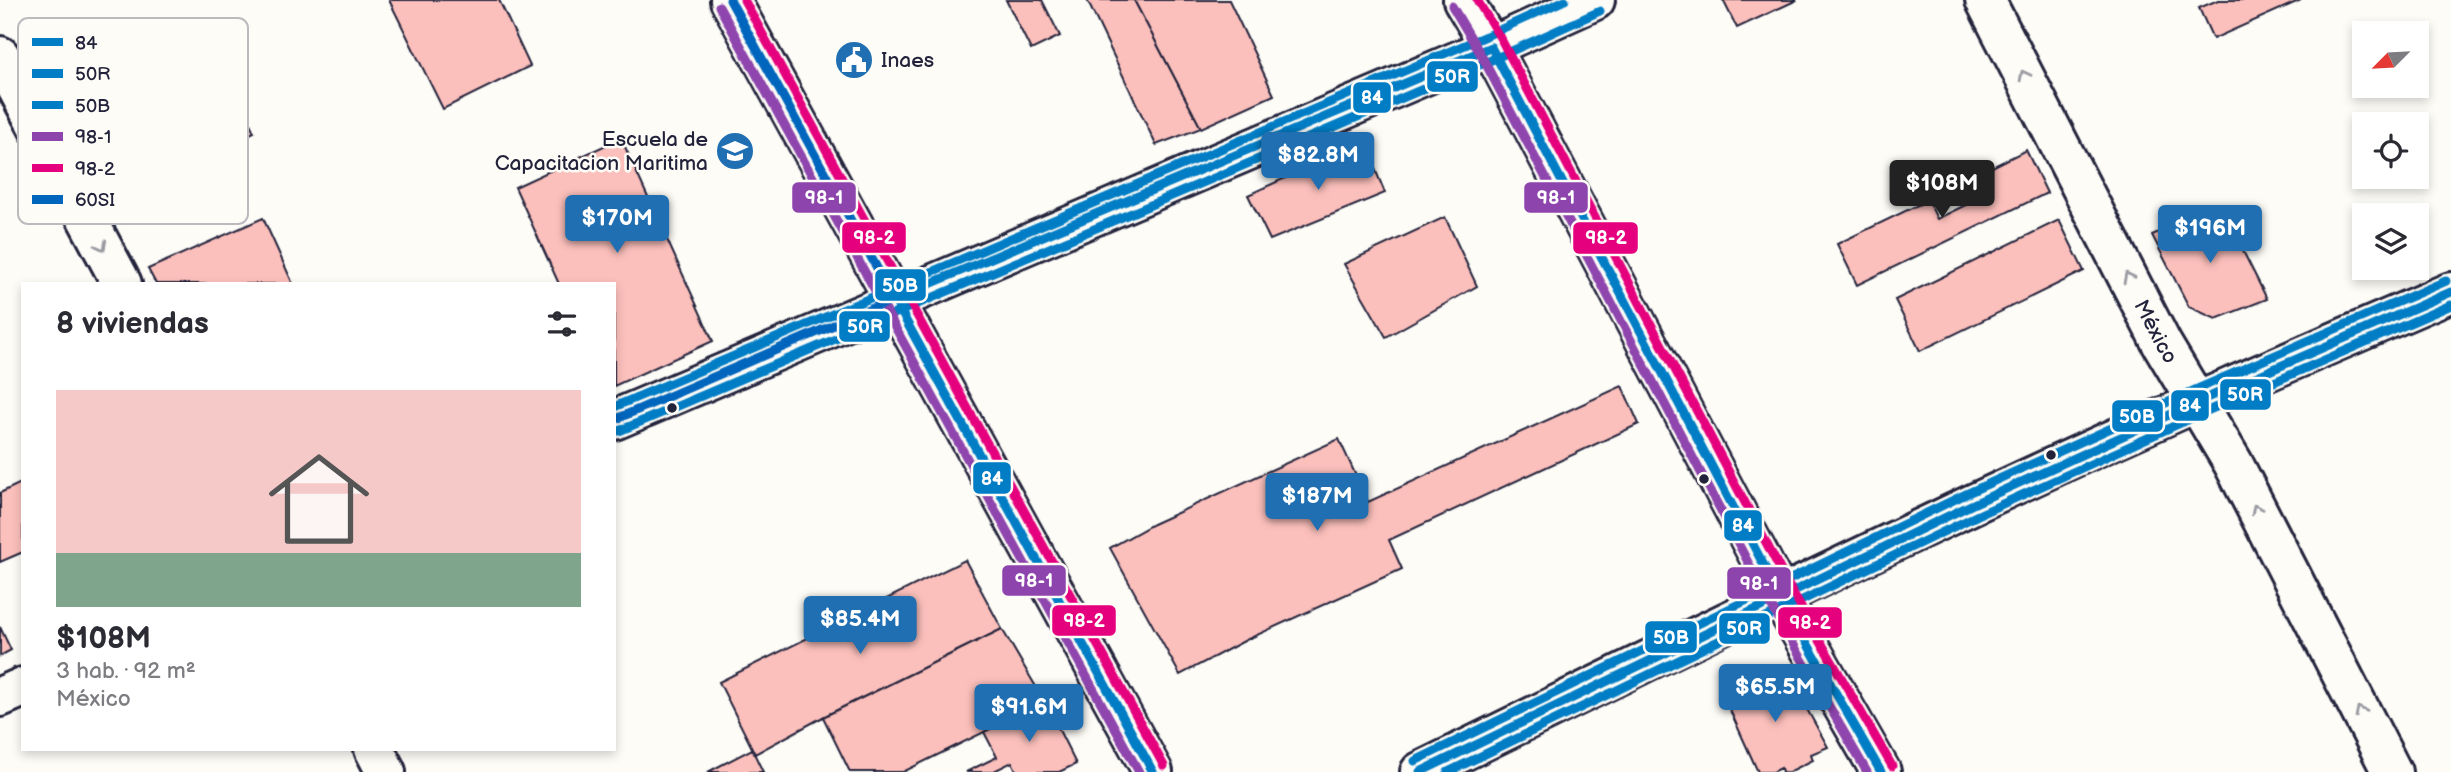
<!DOCTYPE html>
<html lang="es">
<head>
<meta charset="utf-8">
<style>
	body { margin:0; font-family:"Balsamiq Sans",sans-serif; background:#f2f2f3; color:#2b2b33; height:100vh; display:flex; flex-direction:column; font-size:26px; white-space:nowrap }
	* { box-sizing:border-box; margin:0 }
	p { font-size:23px; color:#7c7c81 }
	.icon { flex:none; width:38px; height:38px; fill:none; stroke:currentColor; stroke-width:2; stroke-linecap:round; stroke-linejoin:round }
	.map { position:relative; flex:1; overflow:hidden }
	.drawer { position:absolute; left:21px; top:282px; width:595px; height:469px; display:flex; flex-direction:column; background:#fff; border-radius:0px; box-shadow:0 4px 10px #0003 }
	.drawer>* { flex:none }
	.needle { width:46px; rotate:246deg }
	.buttons { position:absolute; left:2352px; top:21px; display:grid; gap:14px }
	.buttons a { display:grid; place-items:center; width:77px; height:77px; border-radius:0px; background:#fff; box-shadow:0 4px 10px #0003; font-size:35px }
	.price { position:absolute; translate:-50% -60px; padding:0 16px; border-radius:7px; background:#1f6fb2; color:#fff; font-size:23px; line-height:46px; filter:drop-shadow(0 2px 4px #0008) }
	.price::after { content:''; position:absolute; left:50%; top:42px; width:21px; height:16px; margin-left:-10px; background:inherit; clip-path:polygon(0 0,100% 0,50% 100%) }
	.price.active { background:#222; color:#fff }
	ul { padding:0; list-style:none }
	li { display:grid; align-content:center; gap:14px; height:371px; padding:0 35px }
	li span { display:grid; place-items:center; height:217px; border-radius:0px; color:#555 }
	li>.icon { margin-inline-start:auto }
	span .icon { width:126px; height:126px; fill:#fffc; stroke-width:1 }
	li b { font-size:30px }
	h2 { display:flex; justify-content:space-between; align-items:center; height:84px; padding:0 35px; font-size:30px }
	.map>svg:first-child { display:block }
	.building { fill:#fcc0bc; stroke:#22223b; stroke-width:2 }
	.lines { fill:none; stroke-linecap:round; stroke-linejoin:round }
	.minor-casing { stroke:#22223b; stroke-width:44 }
	.major-casing { stroke:#22223b; stroke-width:44 }
	.minor { stroke:#fdfcf7; stroke-width:38 }
	.major { stroke:#fdfcf7; stroke-width:38 }
	.bus-1-casing { stroke:#fdfcf7; stroke-width:14 }
	.bus-2-casing { stroke:#fdfcf7; stroke-width:14 }
	.bus-3-casing { stroke:#fdfcf7; stroke-width:14 }
	.bus-4-casing { stroke:#fdfcf7; stroke-width:14 }
	.bus-5-casing { stroke:#fdfcf7; stroke-width:14 }
	.bus-6-casing { stroke:#fdfcf7; stroke-width:14 }
	.bus-1 { stroke:#007dc5; stroke-width:9 }
	.bus-2 { stroke:#007dc5; stroke-width:9 }
	.bus-3 { stroke:#007dc5; stroke-width:9 }
	.bus-4 { stroke:#8e44ad; stroke-width:9 }
	.bus-5 { stroke:#e5007d; stroke-width:9 }
	.bus-6 { stroke:#0065bd; stroke-width:9 }
	.oneway { stroke:#9a9aa2 }
	.bus-dot { fill:#22223b; stroke:#fdfcf7; stroke-width:2.5 }
	.labels { text-anchor:middle; dominant-baseline:central; stroke-width:5; stroke-linejoin:round; paint-order:stroke }
	.poi-label { font-size:21px; fill:#22223b; stroke:#fdfcf7; text-anchor:start }
	.street-label { font-size:21px; fill:#22223b; stroke:#fdfcf7 }
	.key { fill:#fdfcf7; stroke:#bbbbbf; stroke-width:2 }
	.key-label { font-size:19px; fill:#22223b }
	.line-badge { stroke:#fdfcf7; stroke-width:2.5 }
	.badge-label { font-size:19px; text-anchor:middle; font-weight:bold; fill:#fff }
</style>
</head>
<body>
<div class="map">
<svg width="2451" height="772" viewBox="0 0 2451 772">
	<rect width="100%" height="100%" fill="#fdfcf7"/>
	<filter id="ink" filterUnits="userSpaceOnUse"><feTurbulence type="fractalNoise" baseFrequency=".0143" numOctaves="2"/><feDisplacementMap in="SourceGraphic" scale="14" xChannelSelector="R" yChannelSelector="G"/><feConvolveMatrix kernelMatrix="1 2 1 2 8 2 1 2 1" color-interpolation-filters="sRGB"/></filter>
	<g filter="url(#ink)">
		<g class="building">
			<path d="M389,0H499L530,66L443,109Z"/>
			<path d="M1006,0H1042L1060,36L1031,50Z"/>
			<path d="M1087,0H1134L1201,128L1156,145Z"/>
			<path d="M1134,0H1229L1274,95L1201,128Z"/>
			<path d="M1723,0H1797L1737,28Z"/>
			<path d="M2218,0H2301L2213,39L2199,8Z"/>
			<path d="M237,94L254,132L115,199L95,161Z"/>
			<path d="M621,138L713,341L614,386V284H559L515,187Z"/>
			<path d="M1364,142L1385,193L1270,240L1248,195Z"/>
			<path d="M2026,150L2047,193L1857,285L1837,244L1928,200L1937,219L1978,199L1968,179Z"/>
			<path d="M2220,205L2267,299L2216,319L2189,307L2152,235Z"/>
			<path d="M1445,217L1477,286L1386,337L1344,264Z"/>
			<path d="M263,218L293,284H156L148,269Z"/>
			<path d="M2059,220L2084,271L1920,351L1895,300Z"/>
			<path d="M1622,386L1639,424L1389,540L1402,569L1246,640L1180,675L1110,548L1153,524L1339,439L1368,502Z"/>
			<path d="M23,482V552L0,562V493Z"/>
			<path d="M965,560L1002,629L823,717L755,754L719,682Z"/>
			<path d="M0,627L11,650L0,656Z"/>
			<path d="M1002,629L1045,702L903,772H850L823,717Z"/>
			<path d="M1776,672L1788,675L1828,747L1811,754L1813,760L1789,772H1782L1781,768L1773,772H1758L1724,697Z"/>
			<path d="M1045,702L1076,764L1059,772H1017L1012,762L992,772H966L997,757L984,732Z"/>
			<path d="M752,749L763,772H708Z"/>
		</g>
		<g class="lines">
			<defs>
				<g id="minor">
					<path d="M1463,0L1491,47L1780,596L1881,772"/>
					<path id="s1" d="M1985,0L2162,344L2233,463L2392,772"/>
					<path d="M0,56L122,284"/>
					<path d="M614,420L1491,47L1595,0"/>
					<path d="M0,697L23,687"/>
					<path d="M374,749L386,772"/>
				</g>
				<g id="major">
					<path d="M730,0L1153,772"/>
					<path d="M1420,772C1631,669 1840,565 2053,467C2185,406 2318,349 2451,292"/>
				</g>
			</defs>
			<use href="#minor" class="minor-casing"/>
			<use href="#major" class="major-casing"/>
			<use href="#minor" class="minor"/>
			<use href="#major" class="major"/>
			<defs>
				<g id="bus-1">
					<path d="M1153,772L894,299L1491,47L1780,596L1881,772"/>
					<path d="M1420,772L1973,504L2202,400L2451,292"/>
				</g>
				<g id="bus-2">
					<path d="M619,431L1496,58L1600,11"/>
					<path d="M1448,772L1978,515L2207,411L2451,305"/>
				</g>
				<g id="bus-3">
					<path d="M614,407L1486,36L1565,0"/>
					<path d="M1415,761L1968,493L2197,389L2446,281"/>
				</g>
				<g id="bus-4">
					<path d="M719,6L1139,772"/>
					<path d="M1452,6L1480,53L1769,602L1867,772"/>
				</g>
				<g id="bus-5">
					<path d="M744,0L1164,766"/>
					<path d="M1477,0L1502,41L1791,590L1892,766"/>
				</g>
				<path id="bus-6" d="M614,420L894,299L730,0"/>
			</defs>
			<use href="#bus-1" class="bus-1-casing"/>
			<use href="#bus-2" class="bus-2-casing"/>
			<use href="#bus-3" class="bus-3-casing"/>
			<use href="#bus-4" class="bus-4-casing"/>
			<use href="#bus-5" class="bus-5-casing"/>
			<use href="#bus-6" class="bus-6-casing"/>
			<use href="#bus-1" class="bus-1"/>
			<use href="#bus-2" class="bus-2"/>
			<use href="#bus-3" class="bus-3"/>
			<use href="#bus-4" class="bus-4"/>
			<use href="#bus-5" class="bus-5"/>
			<use href="#bus-6" class="bus-6"/>
		</g>
		<defs><path id="oneway-chevron" d="M-2-3.5L2.5 0L-2 3.5" fill="none" stroke-width="1.6" stroke-linecap="round" stroke-linejoin="round" transform="scale(1.75)"/></defs>
		<g class="oneway">
			<use href="#oneway-chevron" transform="translate(2024 75) rotate(-117)"/>
			<use href="#oneway-chevron" transform="translate(102 246) rotate(62)"/>
			<use href="#oneway-chevron" transform="translate(2128 277) rotate(-117)"/>
			<use href="#oneway-chevron" transform="translate(2256 509) rotate(-117)"/>
			<use href="#oneway-chevron" transform="translate(2360 711) rotate(-117)"/>
		</g>
	</g>
	<defs>
		<symbol id="civic-disc" viewBox="-11 -11 22 22"><circle r="9.5" fill="#1f6fb2" stroke="#fdfcf7"/><path d="M-.6-6.5H3V-4.5H.6V-3L4-1V1h2V6H-6V1h2V-1L-.6-3ZM-1.2 2.5V6h2.4V2.5Z" fill="#fff"/></symbol>
		<symbol id="university-disc" viewBox="-11 -11 22 22"><circle r="9.5" fill="#1f6fb2" stroke="#fdfcf7"/><path d="M0-5L7-2L0 1L-7-2ZM-4 1L0 2.5L4 1V4Q0 6-4 4Z" fill="#fff"/></symbol>
	</defs>
	<g fill-rule="evenodd">
		<use href="#civic-disc" x="832" y="38" width="44" height="44"/>
		<use href="#university-disc" x="713" y="129" width="44" height="44"/>
	</g>
	<g class="bus-dot">
		<circle cx="672" cy="408" r="6"/>
		<circle cx="2051" cy="455" r="6"/>
		<circle cx="1704" cy="479" r="6"/>
	</g>
	<g class="labels">
		<g class="poi-label">
			<text x="881" y="60">Inaes</text>
			<text x="708" y="139" text-anchor="end">Escuela de<tspan x="708" dy="24">Capacitacion Maritima</tspan></text>
		</g>
		<g class="street-label">
			<text stroke="none"><textPath href="#s1" startOffset="373">México</textPath></text>
		</g>
	</g>
	<rect x="18" y="18" width="230" height="206" rx="10" class="key"/>
	<rect x="32" y="38" width="31" height="8" fill="#007dc5"/>
	<rect x="32" y="69" width="31" height="9" fill="#007dc5"/>
	<rect x="32" y="101" width="31" height="8" fill="#007dc5"/>
	<rect x="32" y="132" width="31" height="9" fill="#8e44ad"/>
	<rect x="32" y="164" width="31" height="8" fill="#e5007d"/>
	<rect x="32" y="195" width="31" height="9" fill="#0065bd"/>
	<g class="key-label">
		<text x="75" y="49">84</text>
		<text x="75" y="80">50R</text>
		<text x="75" y="112">50B</text>
		<text x="75" y="143">98-1</text>
		<text x="75" y="175">98-2</text>
		<text x="75" y="206">60SI</text>
	</g>
	<g class="line-badge">
		<rect x="1426" y="60" width="53" height="33" rx="7" fill="#007dc5"/>
		<rect x="1352" y="81" width="40" height="33" rx="7" fill="#007dc5"/>
		<rect x="1523" y="181" width="66" height="33" rx="7" fill="#8e44ad"/>
		<rect x="791" y="181" width="66" height="33" rx="7" fill="#8e44ad"/>
		<rect x="841" y="221" width="66" height="33" rx="7" fill="#e5007d"/>
		<rect x="1572" y="221" width="67" height="34" rx="7" fill="#e5007d"/>
		<rect x="874" y="268" width="53" height="34" rx="7" fill="#007dc5"/>
		<rect x="838" y="310" width="53" height="33" rx="7" fill="#007dc5"/>
		<rect x="2219" y="378" width="53" height="33" rx="7" fill="#007dc5"/>
		<rect x="2170" y="389" width="40" height="33" rx="7" fill="#007dc5"/>
		<rect x="2111" y="399" width="53" height="34" rx="7" fill="#007dc5"/>
		<rect x="972" y="461" width="40" height="34" rx="7" fill="#007dc5"/>
		<rect x="1723" y="509" width="40" height="33" rx="7" fill="#007dc5"/>
		<rect x="1001" y="564" width="66" height="33" rx="7" fill="#8e44ad"/>
		<rect x="1726" y="566" width="66" height="34" rx="7" fill="#8e44ad"/>
		<rect x="1051" y="604" width="66" height="33" rx="7" fill="#e5007d"/>
		<rect x="1777" y="606" width="66" height="33" rx="7" fill="#e5007d"/>
		<rect x="1718" y="612" width="53" height="33" rx="7" fill="#007dc5"/>
		<rect x="1644" y="620" width="54" height="34" rx="7" fill="#007dc5"/>
	</g>
	<g class="badge-label">
		<text x="1452" y="83">50R</text>
		<text x="1372" y="104">84</text>
		<text x="1556" y="204">98-1</text>
		<text x="824" y="204">98-1</text>
		<text x="874" y="244">98-2</text>
		<text x="1606" y="244">98-2</text>
		<text x="900" y="292">50B</text>
		<text x="865" y="333">50R</text>
		<text x="2245" y="401">50R</text>
		<text x="2190" y="412">84</text>
		<text x="2137" y="423">50B</text>
		<text x="992" y="485">84</text>
		<text x="1743" y="532">84</text>
		<text x="1034" y="587">98-1</text>
		<text x="1759" y="590">98-1</text>
		<text x="1084" y="627">98-2</text>
		<text x="1810" y="629">98-2</text>
		<text x="1744" y="635">50R</text>
		<text x="1671" y="644">50B</text>
	</g>
</svg>
<div class="buttons">
<a><svg class="needle" viewBox="-14 -14 28 28"><path d="M0-13l5 13h-10z" fill="#e53935"/><path d="M0 13l5-13h-10z" fill="#7c7c81"/></svg></a>
<a><svg class="icon" aria-label="locate" viewBox="0 0 24 24"><circle cx="12" cy="12" r="6"/><path d="M12 2v4M12 18v4M2 12h4M18 12h4"/></svg></a>
<a><svg class="icon" aria-label="layers" viewBox="0 0 24 24"><path d="M12 4l9 5-9 5-9-5zM3 14l9 5 9-5"/></svg></a>
</div>
<b class="price" style="left:1318px;top:192px">$82.8M</b>
<b class="price active" style="left:1942px;top:220px">$108M</b>
<b class="price" style="left:617px;top:255px">$170M</b>
<b class="price" style="left:2210px;top:265px">$196M</b>
<b class="price" style="left:1317px;top:533px">$187M</b>
<b class="price" style="left:860px;top:656px">$85.4M</b>
<b class="price" style="left:1775px;top:724px">$65.5M</b>
<b class="price" style="left:1029px;top:744px">$91.6M</b>
<section class="drawer">
<h2>8 viviendas<svg class="icon" aria-label="filters" viewBox="0 0 24 24"><path d="M4 7h16M4 17h16"/><circle cx="9" cy="7" r="2"/><circle cx="15" cy="17" r="2"/></svg></h2>
<ul>
<li><span style="background:linear-gradient(#f6c9c9 75%,#7fa58c 0)"><svg class="icon" aria-label="home" viewBox="0 0 24 24"><path d="M3 11l9-7 9 7M6 9v11h12V9"/></svg></span><div><b>$108M</b><p>3 hab. · 92 m²</p><p>México</p></div></li>
</ul>
</section>
</div>
</body>
</html>
